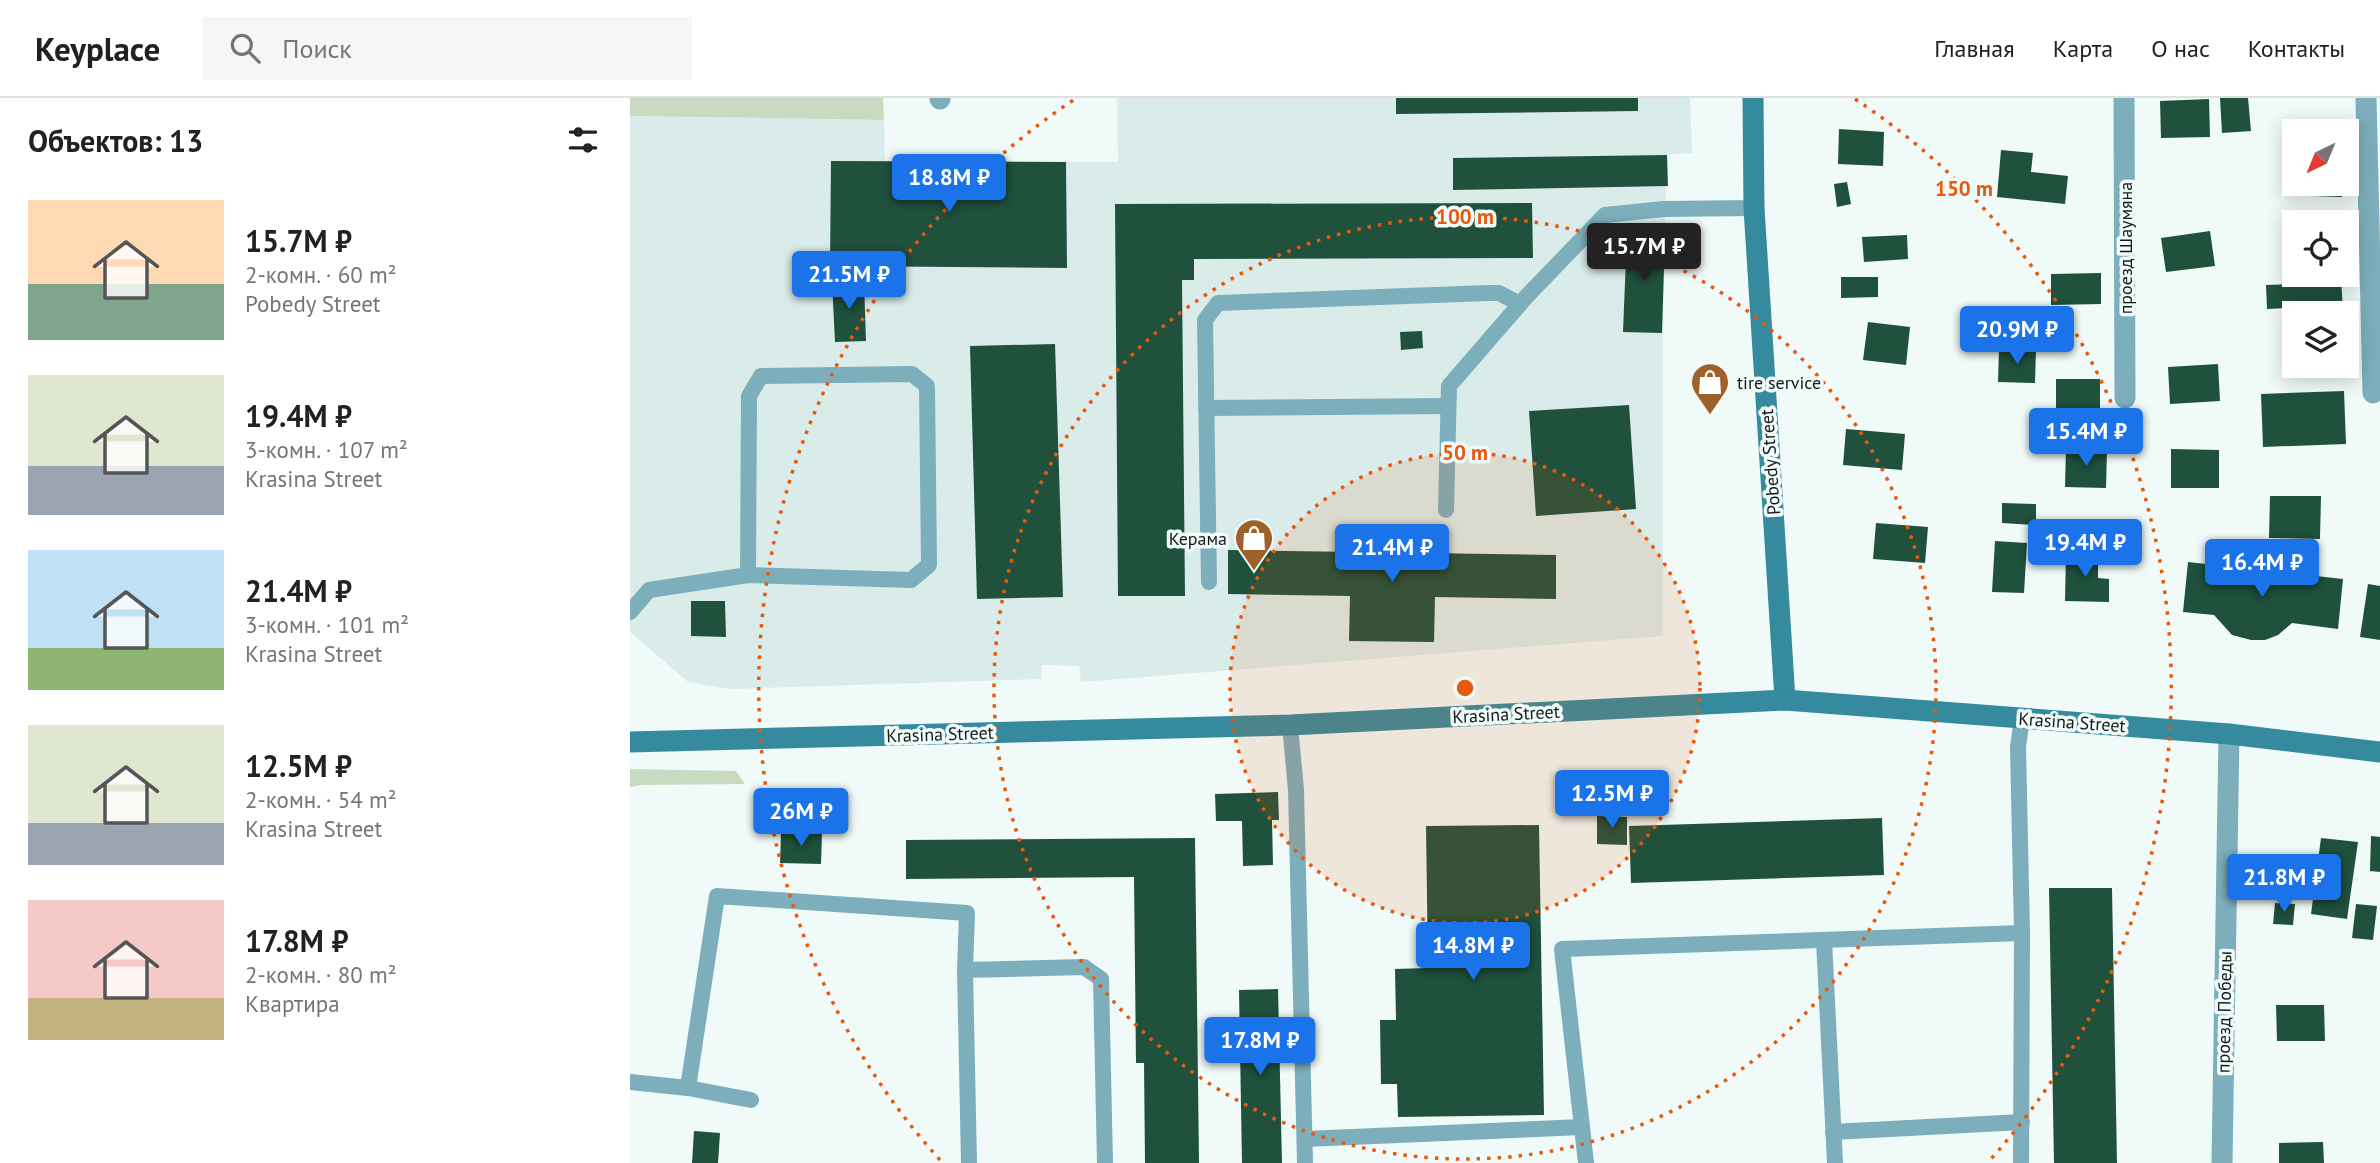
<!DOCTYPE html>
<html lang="ru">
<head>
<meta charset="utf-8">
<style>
	body { margin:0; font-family:"PT Sans",sans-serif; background:#f6f6f6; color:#202124; height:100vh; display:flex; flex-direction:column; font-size:26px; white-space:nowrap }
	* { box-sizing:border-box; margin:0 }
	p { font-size:23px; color:#757577 }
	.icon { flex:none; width:38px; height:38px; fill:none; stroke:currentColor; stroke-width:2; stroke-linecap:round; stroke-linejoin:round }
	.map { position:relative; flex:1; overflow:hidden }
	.side { display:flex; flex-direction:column; background:#fff; width:630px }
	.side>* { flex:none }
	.needle { width:46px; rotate:223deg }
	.controls { position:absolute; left:1652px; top:21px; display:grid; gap:14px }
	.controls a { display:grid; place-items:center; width:77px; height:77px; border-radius:0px; background:#fff; box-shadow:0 4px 18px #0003; font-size:35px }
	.price { position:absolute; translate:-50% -60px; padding:0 16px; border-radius:7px; background:#1a73e8; color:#fff; font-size:23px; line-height:46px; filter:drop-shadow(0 2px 4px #0008) }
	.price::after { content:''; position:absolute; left:50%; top:42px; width:21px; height:16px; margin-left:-10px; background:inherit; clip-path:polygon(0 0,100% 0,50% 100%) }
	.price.selected { background:#222; color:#fff }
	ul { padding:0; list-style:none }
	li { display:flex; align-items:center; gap:21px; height:175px; padding:0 28px }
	li span { display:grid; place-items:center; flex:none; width:196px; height:140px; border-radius:0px; color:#555 }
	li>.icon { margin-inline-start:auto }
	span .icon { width:84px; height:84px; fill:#fffc; stroke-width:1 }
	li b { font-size:30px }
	h2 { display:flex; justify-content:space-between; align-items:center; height:84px; padding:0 28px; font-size:30px }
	header { display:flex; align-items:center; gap:42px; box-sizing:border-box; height:98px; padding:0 35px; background:#fff; border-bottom:2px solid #e0e0e0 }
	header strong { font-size:33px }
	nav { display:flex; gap:38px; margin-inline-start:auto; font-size:24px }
	.search { width:490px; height:63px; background:#f6f6f6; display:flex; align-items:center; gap:18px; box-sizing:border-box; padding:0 24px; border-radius:0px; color:#757577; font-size:26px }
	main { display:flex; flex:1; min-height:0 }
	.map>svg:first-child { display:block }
	.built { fill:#daecea }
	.green { fill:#c8dbc1 }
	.building { fill:#1f513d }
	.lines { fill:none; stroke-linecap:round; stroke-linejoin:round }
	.lane { stroke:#7caebc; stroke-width:16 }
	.street { stroke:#7caebc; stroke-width:21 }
	.secondary { stroke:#368a9e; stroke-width:21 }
	.ring { fill:none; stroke:#e8590c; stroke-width:3.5; stroke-dasharray:3.5 7 }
	.labels { text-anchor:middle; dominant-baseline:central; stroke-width:7; stroke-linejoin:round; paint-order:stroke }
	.street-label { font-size:18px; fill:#151818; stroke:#f0faf9 }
	.poi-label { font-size:18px; fill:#151818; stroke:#f0faf9; text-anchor:start }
	.centre { fill:#e8590c; stroke:#f0faf9; stroke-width:3.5 }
	.ring-label { font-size:21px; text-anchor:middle; font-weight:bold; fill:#e8590c; stroke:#f0faf9; stroke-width:7; stroke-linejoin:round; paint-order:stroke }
</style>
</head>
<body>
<header>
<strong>Keyplace</strong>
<div class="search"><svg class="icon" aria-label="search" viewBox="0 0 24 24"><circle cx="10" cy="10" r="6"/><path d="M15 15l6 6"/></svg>Поиск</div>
<nav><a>Главная</a><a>Карта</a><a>О нас</a><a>Контакты</a></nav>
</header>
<main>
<section class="side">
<h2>Объектов: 13<svg class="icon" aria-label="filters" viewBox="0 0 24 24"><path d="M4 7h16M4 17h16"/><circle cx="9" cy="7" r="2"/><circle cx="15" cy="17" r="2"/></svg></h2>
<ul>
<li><span style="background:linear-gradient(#ffd9b3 60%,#7fa58c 0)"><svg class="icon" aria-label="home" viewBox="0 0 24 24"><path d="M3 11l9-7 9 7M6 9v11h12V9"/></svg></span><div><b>15.7M ₽</b><p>2-комн. · 60 m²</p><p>Pobedy Street</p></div></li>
<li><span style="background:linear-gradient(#dfe7d0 65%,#9aa5b1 0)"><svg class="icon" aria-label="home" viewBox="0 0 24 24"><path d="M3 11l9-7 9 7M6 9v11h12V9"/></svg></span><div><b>19.4M ₽</b><p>3-комн. · 107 m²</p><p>Krasina Street</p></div></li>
<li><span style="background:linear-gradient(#bfe0f5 70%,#8fb573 0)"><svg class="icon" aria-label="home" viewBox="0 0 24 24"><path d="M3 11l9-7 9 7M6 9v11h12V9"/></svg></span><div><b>21.4M ₽</b><p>3-комн. · 101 m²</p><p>Krasina Street</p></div></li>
<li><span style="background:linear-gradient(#dfe7d0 70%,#9aa5b1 0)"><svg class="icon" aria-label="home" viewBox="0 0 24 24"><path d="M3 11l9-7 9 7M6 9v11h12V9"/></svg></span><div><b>12.5M ₽</b><p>2-комн. · 54 m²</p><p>Krasina Street</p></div></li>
<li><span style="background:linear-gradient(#f6c9c9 70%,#c2b280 0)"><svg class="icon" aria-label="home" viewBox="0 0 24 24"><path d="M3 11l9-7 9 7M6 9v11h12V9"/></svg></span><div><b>17.8M ₽</b><p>2-комн. · 80 m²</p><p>Квартира</p></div></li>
</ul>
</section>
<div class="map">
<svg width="1750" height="1065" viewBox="0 0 1750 1065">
	<rect width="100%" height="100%" fill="#f0faf9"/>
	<path class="built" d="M487,0H1060L1062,55L1037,57L1033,215V538L451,584L449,568L412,567L411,581L99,591L58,584L0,534V18L254,22L255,63L488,64Z"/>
	<g class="green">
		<path d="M0,0H253L254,22L0,18Z"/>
		<path d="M0,671L106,673L115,686L11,687L0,689Z"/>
	</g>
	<g class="building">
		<path d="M766,0H1008V13L766,16Z"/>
		<path d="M1590,0H1618L1621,33L1592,35Z"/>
		<path d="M1579,1L1580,39L1531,40L1530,3Z"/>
		<path d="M1209,31L1254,34L1253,68L1208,66Z"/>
		<path d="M1371,52L1403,55L1401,74L1438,78L1435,106L1367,99Z"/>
		<path d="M1037,57L1038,88L823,92V60Z"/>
		<path d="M201,63L436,64L437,170L200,168Z"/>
		<path d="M1217,84L1221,106L1207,109L1204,86Z"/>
		<path d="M1681,86H1712V99L1681,98Z"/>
		<path d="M902,105L903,160L564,161V182H552L555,498H488L485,106Z"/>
		<path d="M1580,133L1585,168L1536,174L1531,140Z"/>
		<path d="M997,135L1035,137L1032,235L993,234Z"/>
		<path d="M1277,137L1278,161L1234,164L1232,139Z"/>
		<path d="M1661,165H1664V177H1711L1713,215H1683V209L1637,211L1636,187L1662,186Z"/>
		<path d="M1471,175V206L1421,207V176Z"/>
		<path d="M1211,179H1248V199L1211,200Z"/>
		<path d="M234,183L236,243L205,244L202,184Z"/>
		<path d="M1238,224L1280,229L1276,267L1233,262Z"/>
		<path d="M792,233L793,250L771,252L770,234Z"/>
		<path d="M425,246L433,499L347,501L340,248Z"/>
		<path d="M1369,250L1406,251L1405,285L1368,284Z"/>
		<path d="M1588,266L1590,303L1540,306L1538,269Z"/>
		<rect x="1426" y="281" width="44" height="32"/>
		<path d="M1714,293L1716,346L1633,349L1631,296Z"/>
		<path d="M999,307L1006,411L906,418L899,313Z"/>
		<path d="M1216,331L1275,336L1272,372L1213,367Z"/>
		<path d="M1436,350L1477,352L1476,390L1435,389Z"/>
		<path d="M1541,351L1589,352V390H1541Z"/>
		<path d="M1640,398H1691L1690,441L1639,440Z"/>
		<path d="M1372,405L1406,406V427L1372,425Z"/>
		<path d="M1246,425L1298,429L1295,465L1243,461Z"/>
		<path d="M1365,443L1397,445L1394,495L1362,494Z"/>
		<path d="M598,452L926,457V501L805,499L804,544L719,543L720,498L598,496Z"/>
		<path d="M1436,454L1468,455V480L1479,481V504L1435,503Z"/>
		<path d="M1558,464L1713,481L1708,531L1662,525L1648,537L1635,542H1621L1602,537L1584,517L1553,514Z"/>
		<path d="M1738,486L1750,488V542L1730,539Z"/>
		<path d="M61,503H95L96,539L61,538Z"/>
		<path d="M648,694L649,722H642L643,767L613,768L612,723H586L585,696Z"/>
		<path d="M967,718L997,719V747L967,746Z"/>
		<path d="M1252,720L1254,777L1001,785L999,728Z"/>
		<path d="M909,727L914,1017L768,1019L767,986H751L750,922H766L765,871L798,870L796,728Z"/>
		<path d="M151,734L192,735L191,766L150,765Z"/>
		<path d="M1741,738L1750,739V774L1740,773Z"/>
		<path d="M565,740L569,1065H515L514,965H506L504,779L276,781V742Z"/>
		<path d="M1691,740L1728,744L1717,821L1681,816Z"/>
		<path d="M1419,790H1482L1487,1065H1424Z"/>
		<path d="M1645,805L1665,806L1663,827L1643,826Z"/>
		<path d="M1726,806L1747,808L1743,842L1722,840Z"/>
		<path d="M648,891L652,1065H612L609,892Z"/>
		<path d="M1646,907H1694L1695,943H1647Z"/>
		<path d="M64,1033L90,1035L88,1065H62Z"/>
		<path d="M1693,1044L1694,1065H1649V1045Z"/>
	</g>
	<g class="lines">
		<g class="lane">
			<path d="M576,310L818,308"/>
			<path d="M816,412L819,288L896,199L975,117L1034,111L1124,110"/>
			<path d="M579,484L575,222L588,205L859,195H869L890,206"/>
			<path d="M0,514L19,492L118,477L281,482L299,467L297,288L282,276L131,278L119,298L118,477"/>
			<path d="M660,627L666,692L675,1065"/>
			<path d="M1194,842L1205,1065"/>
			<path d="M0,984L58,990L121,1002"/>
			<path d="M58,990L87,798L337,815L335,872"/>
			<path d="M1203,1034L1392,1024"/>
			<path d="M675,1041L952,1029"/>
			<path d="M339,1065L335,872L454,869L471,881L475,1065"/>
			<path d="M956,1065L932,851L1392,835"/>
			<path d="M1391,1065L1392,835L1388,649L1392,620"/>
		</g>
		<g class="street">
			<path d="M310,0V1"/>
			<path d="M1494,0L1495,300"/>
			<path d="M1736,0L1743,295"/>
			<path d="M1592,1065L1599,636"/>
		</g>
		<g class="secondary">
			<path d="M1123,0L1124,110L1155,602"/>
			<path d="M0,644L660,627L1155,602L1599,636L1750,654"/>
		</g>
	</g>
	<circle cx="835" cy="590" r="235" fill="#e8590c" fill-opacity=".12"/>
	<g class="ring">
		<circle cx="835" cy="590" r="235"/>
		<circle cx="835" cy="590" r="471"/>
		<path d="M310 1062A706 706 0 0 1 445 1M1225 1A706 706 0 0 1 1360 1062"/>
	</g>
	<defs>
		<symbol id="shop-pin" viewBox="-11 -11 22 30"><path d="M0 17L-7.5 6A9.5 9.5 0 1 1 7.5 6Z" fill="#a06029" stroke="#f0faf9"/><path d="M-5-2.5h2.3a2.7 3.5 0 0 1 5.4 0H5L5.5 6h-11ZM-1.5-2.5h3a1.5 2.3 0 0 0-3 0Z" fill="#fff"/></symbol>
	</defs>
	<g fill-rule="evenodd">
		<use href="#shop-pin" x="1058" y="262" width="44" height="60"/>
		<use href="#shop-pin" x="602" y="418" width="44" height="60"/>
	</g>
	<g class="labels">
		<g class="street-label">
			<text transform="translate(1495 150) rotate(-90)">проезд Шаумяна</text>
			<text transform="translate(1140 364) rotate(-94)">Pobedy Street</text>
			<text transform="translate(876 616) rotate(-3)">Krasina Street</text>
			<text transform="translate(1442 624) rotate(4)">Krasina Street</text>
			<text transform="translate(310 636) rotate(-2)">Krasina Street</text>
			<text transform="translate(1594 914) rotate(-89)">проезд Победы</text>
		</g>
		<g class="poi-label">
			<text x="1107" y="284">tire service</text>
			<text x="597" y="440" text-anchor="end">Керама</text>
		</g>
	</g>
	<circle cx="835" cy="590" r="10" class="centre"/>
	<g class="ring-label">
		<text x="1334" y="98">150 m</text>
		<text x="835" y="126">100 m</text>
		<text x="835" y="362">50 m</text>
	</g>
</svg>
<div class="controls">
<a><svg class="needle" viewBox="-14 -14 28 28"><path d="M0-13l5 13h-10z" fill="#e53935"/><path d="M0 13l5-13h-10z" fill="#757577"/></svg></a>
<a><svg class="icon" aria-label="locate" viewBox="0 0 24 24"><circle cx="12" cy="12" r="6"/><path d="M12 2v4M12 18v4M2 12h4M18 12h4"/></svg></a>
<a><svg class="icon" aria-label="layers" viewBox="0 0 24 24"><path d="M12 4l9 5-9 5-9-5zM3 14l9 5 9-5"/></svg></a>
</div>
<b class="price" style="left:319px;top:116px">18.8M ₽</b>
<b class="price selected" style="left:1014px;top:185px">15.7M ₽</b>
<b class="price" style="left:219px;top:213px">21.5M ₽</b>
<b class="price" style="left:1387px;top:268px">20.9M ₽</b>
<b class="price" style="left:1456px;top:370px">15.4M ₽</b>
<b class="price" style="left:1455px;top:481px">19.4M ₽</b>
<b class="price" style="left:762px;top:486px">21.4M ₽</b>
<b class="price" style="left:1632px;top:501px">16.4M ₽</b>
<b class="price" style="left:982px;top:732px">12.5M ₽</b>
<b class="price" style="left:171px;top:750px">26M ₽</b>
<b class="price" style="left:1654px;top:816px">21.8M ₽</b>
<b class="price" style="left:843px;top:884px">14.8M ₽</b>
<b class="price" style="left:630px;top:979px">17.8M ₽</b>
</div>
</main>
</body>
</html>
